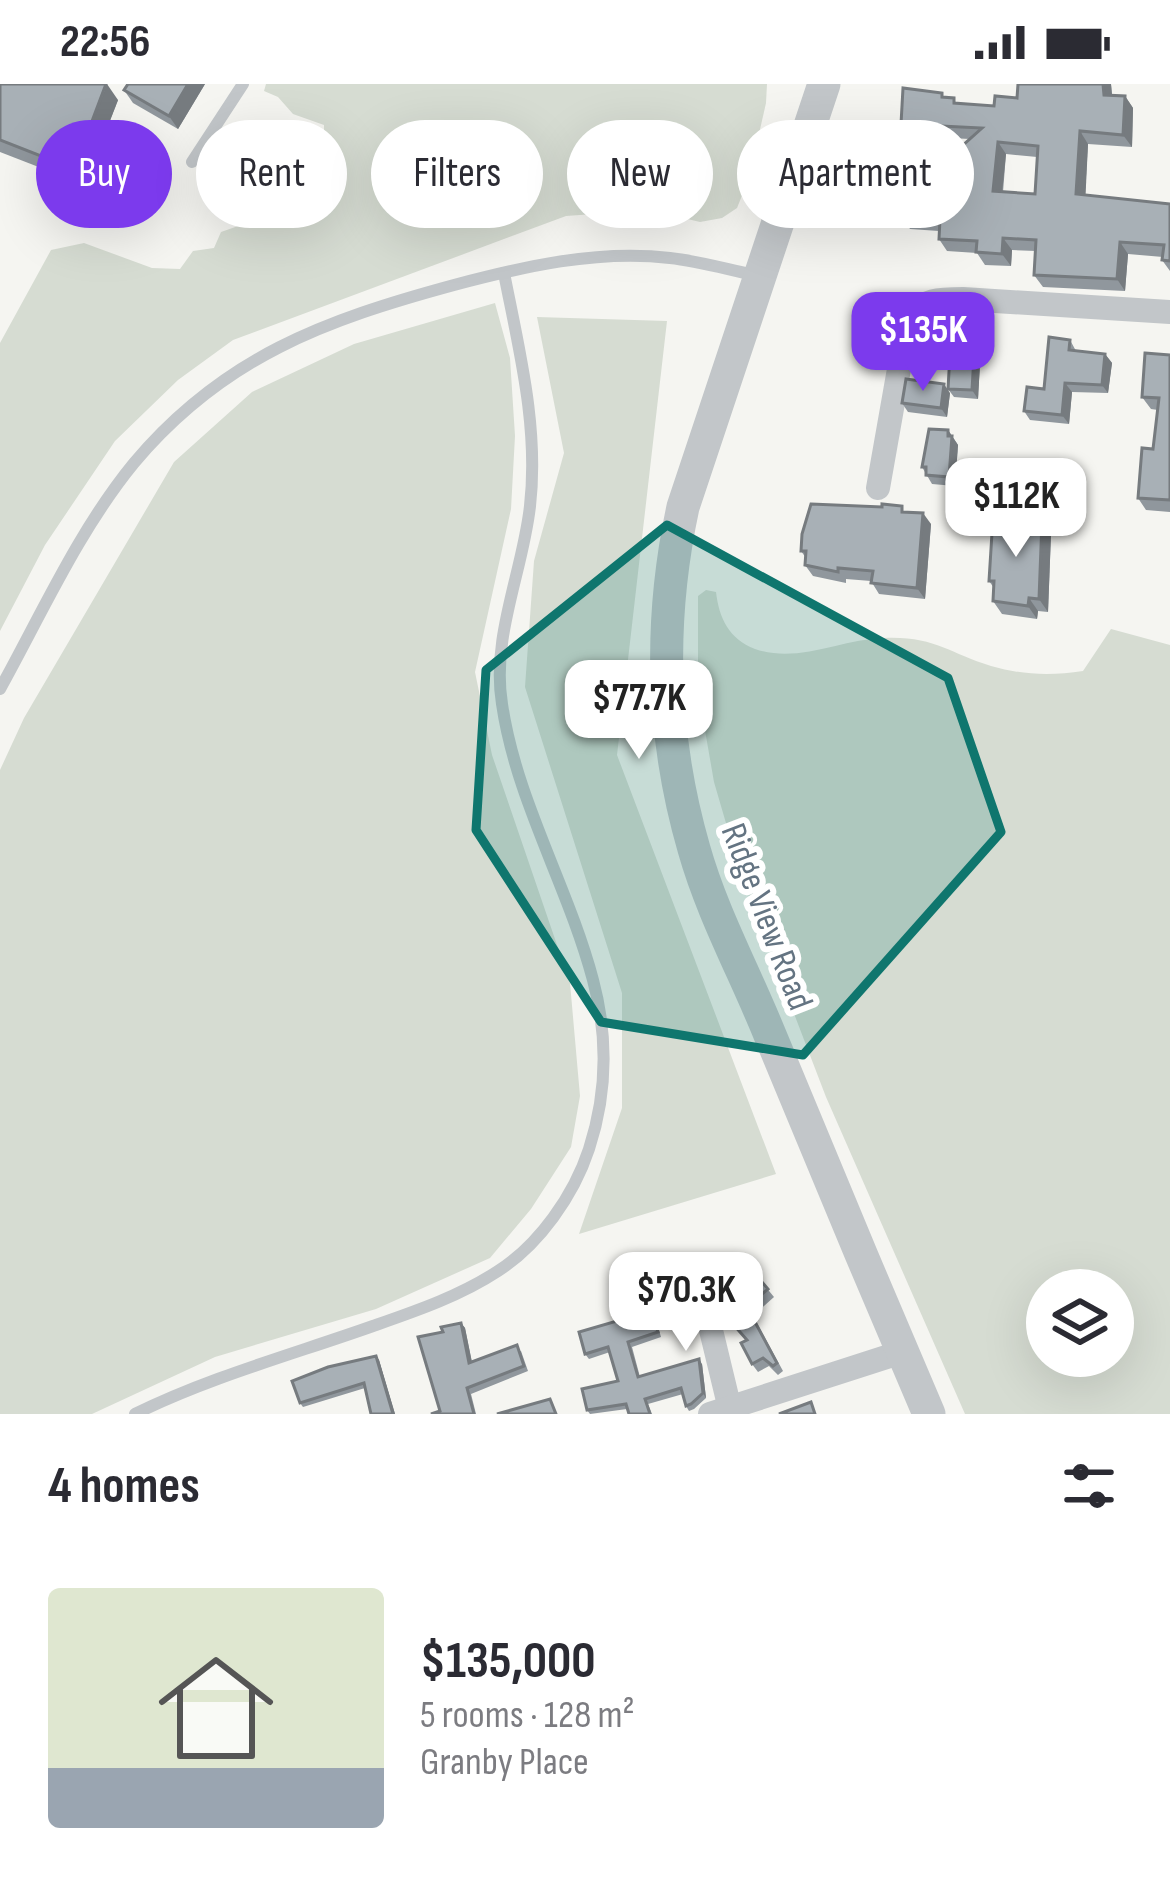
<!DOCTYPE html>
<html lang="en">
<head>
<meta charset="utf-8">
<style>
	body { margin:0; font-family:"Sofia Sans Condensed",sans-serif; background:#f7f7f7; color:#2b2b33; height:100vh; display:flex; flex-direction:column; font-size:45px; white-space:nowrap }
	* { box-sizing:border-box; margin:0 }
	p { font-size:39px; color:#7c7c81 }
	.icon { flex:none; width:66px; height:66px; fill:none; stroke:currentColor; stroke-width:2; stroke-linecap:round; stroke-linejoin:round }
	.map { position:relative; height:1330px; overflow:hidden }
	.details { display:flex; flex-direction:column; background:#fff; flex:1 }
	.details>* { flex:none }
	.guide { position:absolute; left:36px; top:36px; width:1098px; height:108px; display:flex; gap:24px }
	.buttons { position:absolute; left:1026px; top:1185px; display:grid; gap:24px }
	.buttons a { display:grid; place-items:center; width:108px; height:108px; border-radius:50%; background:#fff; box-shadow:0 12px 48px #0002; font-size:60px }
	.price { position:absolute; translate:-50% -102px; padding:0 27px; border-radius:24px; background:#fff; color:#222; font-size:39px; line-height:78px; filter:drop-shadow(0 3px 6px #0008) }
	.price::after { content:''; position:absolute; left:50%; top:72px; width:36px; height:27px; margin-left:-18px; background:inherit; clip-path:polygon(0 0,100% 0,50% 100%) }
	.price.active { background:#7c3aed; color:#fff }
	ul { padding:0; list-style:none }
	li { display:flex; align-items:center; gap:36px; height:300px; padding:0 48px }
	li span { display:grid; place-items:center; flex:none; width:336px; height:240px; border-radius:12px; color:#555 }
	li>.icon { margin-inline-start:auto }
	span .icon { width:144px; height:144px; fill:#fffc; stroke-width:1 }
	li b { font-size:51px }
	h2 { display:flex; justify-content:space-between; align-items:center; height:144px; padding:0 48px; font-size:51px }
	.chip { padding:0 42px; border-radius:54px; background:#fff; box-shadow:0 12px 48px #0002; font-size:42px; line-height:108px }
	.chip.active { background:#7c3aed; color:#fff }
	.status { display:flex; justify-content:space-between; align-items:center; height:84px; padding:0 60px; background:#fff; direction:ltr }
	.status svg { height:33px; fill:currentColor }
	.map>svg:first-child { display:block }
	.green { fill:#d6dcd2; fill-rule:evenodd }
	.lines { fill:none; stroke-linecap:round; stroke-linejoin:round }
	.service { stroke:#c2c6c9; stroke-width:12 }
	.minor { stroke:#c2c6c9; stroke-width:24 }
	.tertiary { stroke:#c2c6c9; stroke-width:33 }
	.wall { fill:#90979d; fill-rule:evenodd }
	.shaded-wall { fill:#767b7f }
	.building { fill:#a8b0b6; stroke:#767b7f; stroke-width:3; fill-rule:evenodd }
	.marked { fill:#0f766e; fill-opacity:0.2; stroke:#0f766e; stroke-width:9; stroke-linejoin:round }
	.labels { text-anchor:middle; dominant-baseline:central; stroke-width:12; stroke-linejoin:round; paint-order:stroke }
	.street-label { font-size:36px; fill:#647482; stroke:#fff }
</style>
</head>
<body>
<div class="status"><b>22:56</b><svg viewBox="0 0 49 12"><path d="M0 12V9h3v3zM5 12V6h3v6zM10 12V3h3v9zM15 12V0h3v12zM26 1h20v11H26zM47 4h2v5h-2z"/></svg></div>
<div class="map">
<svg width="1170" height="1330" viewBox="0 0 1170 1330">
	<rect width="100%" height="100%" fill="#f5f5f1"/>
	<g class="green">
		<path d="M266,0H767L766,19L749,94L737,124L722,134L700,138L650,126L566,132L233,256L178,296L115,357L45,461L0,547V259L51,166L84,159L152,184L180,185L193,167L214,164L221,148L241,141L251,94C274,76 300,68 324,51V41L293,30L278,13L264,7Z"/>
		<path d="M495,219L510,274L515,352L511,425L475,588L492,671L570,899L580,1012L571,1063L531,1125L490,1174L376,1225L215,1273L92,1330H0V686L24,634L174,378L252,308L354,260Z"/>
		<path d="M537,233L667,237L617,671L776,1090L579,1150L622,1024V909L525,603L534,477L564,369Z"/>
		<path d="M706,506L716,508C719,534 729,555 755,565C798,580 841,555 884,554C935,552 948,569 991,582C1022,591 1051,592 1083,587L1111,545L1170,561V1330H965L826,1013L742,794L714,698L698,606V512ZM1047,1206H1113V1272H1047Z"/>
	</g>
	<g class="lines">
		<g class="service">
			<path d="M192,78L243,0"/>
			<path d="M0,605C42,529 79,446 134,379C223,273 325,236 454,201C522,183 598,165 670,174C699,177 729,186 759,192"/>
			<path d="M135,1330C210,1293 294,1270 373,1242C416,1227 460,1212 498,1187C539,1161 574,1111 589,1065C607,1010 608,952 593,896C568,802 516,716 502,620C491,553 523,487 530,422C539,343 519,266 504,189"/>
		</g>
		<g class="minor">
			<path d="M878,404L908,234C923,215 940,215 963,215L1170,228"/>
			<path d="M643,1214L686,1202L703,1213L730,1325"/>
			<path d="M710,1330L902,1268"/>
		</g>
		<path class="tertiary" d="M824,0L683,423C658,539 661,651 694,765C712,829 745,889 770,951C822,1078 875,1204 929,1330"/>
	</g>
	<g class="wall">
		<path d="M0,0L118,16L85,101L0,68Z"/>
		<path d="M205,0L178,45L133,19L124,6Z"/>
		<path d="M1018,0H1111L1112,11L1125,12L1133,24L1132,63L1088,60L1085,111L1170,120V187L1162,176L1163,173L1128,170L1125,207L1043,203L1034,191L1036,167L1012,166L1011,182L985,181L977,169L947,167L939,155V147L910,145L902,133L915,104L970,55L909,52L901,40L945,13L958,19L994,22L1017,14ZM1006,70L1037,73L1035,110L1003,108Z"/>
		<path d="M1070,256L1076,267L1105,270L1112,279L1108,309L1072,308L1069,340L1030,336L1024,327L1044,305Z"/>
		<path d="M1170,271V428L1146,426L1138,414L1153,365L1158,326L1151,325L1142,313Z"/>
		<path d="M980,280L978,315L954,313L948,305Z"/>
		<path d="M950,309L947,333L908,328L902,319Z"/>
		<path d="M948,346L958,361L955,402L932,400L922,383Z"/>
		<path d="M907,428L931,440L925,515L879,510L871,497L846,495V499L813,492L805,481L806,474L801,467Z"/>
		<path d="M1042,437L1051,450L1048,528L1038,527L1037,535L1002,530L993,517L994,504L989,497Z"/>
		<path d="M745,1172L754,1189L774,1213L753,1232L783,1287L778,1291L769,1282L758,1288L752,1280L746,1256L719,1224Z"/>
		<path d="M651,1227L655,1232L661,1253L632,1263L640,1293L702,1280L706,1314L694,1325L689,1327L686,1322L683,1310L648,1320L652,1330H629L627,1325L590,1330L587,1326L618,1297L610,1268L589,1275L585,1270Z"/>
		<path d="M461,1239L465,1244L472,1278L521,1267L528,1287L471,1310L476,1330H431L440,1327Z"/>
		<path d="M376,1272L379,1276L395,1330H371L365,1304L303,1323L300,1319Z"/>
	</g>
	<g class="shaded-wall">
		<path d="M107,0L118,16L85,101L74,85Z"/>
		<path d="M188,0H205L178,45L169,32Z"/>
		<path d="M1103,0H1111L1113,23L1104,11Z"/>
		<path d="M1125,12L1133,24L1132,63L1123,51Z"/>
		<path d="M1080,47L1088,60L1085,122L1076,110Z"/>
		<path d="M998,58L1006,70L1001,119L993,107Z"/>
		<path d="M1003,154L1012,166L1011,182L1002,170Z"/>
		<path d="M1120,158L1128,170L1125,207L1117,195Z"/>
		<path d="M1105,270L1112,279L1108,309L1102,301Z"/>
		<path d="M974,272L980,280L978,315L972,306Z"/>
		<path d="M1065,299L1072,308L1069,340L1062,331Z"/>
		<path d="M944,300L950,309L947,333L941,324Z"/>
		<path d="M948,346L958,361L955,402L949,393Z"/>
		<path d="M923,429L931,440L925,515L917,504Z"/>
		<path d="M1042,437L1051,450L1048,528L1039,515Z"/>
		<path d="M1029,514L1038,527L1037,535L1028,522Z"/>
		<path d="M461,1239L465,1244L473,1284L469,1279Z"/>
		<path d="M376,1272L379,1276L395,1330H393Z"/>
		<path d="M699,1275L702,1280L706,1314L703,1309Z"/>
	</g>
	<g class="building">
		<path d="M0,0H106L74,85L0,56Z"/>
		<path d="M128,0H188L169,32L124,6Z"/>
		<path d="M1018,0H1103L1104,11L1125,12L1123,51L1080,47L1076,110L1170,120V177L1162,176L1164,161L1120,158L1117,195L1034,191L1036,156L1003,154L1002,170L976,168L977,157L939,155L940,135L902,133L904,104H915L982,44L901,40L903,4L942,9V13L954,14V19L994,22L995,12L1017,14ZM998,58L1038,62L1035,110L993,107Z"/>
		<path d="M1049,253L1070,256L1069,266L1105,270L1102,301L1065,299L1062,331L1024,327L1027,303L1044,305Z"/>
		<path d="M1145,269L1170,271V416L1138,414L1142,364L1153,365L1159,314L1142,313Z"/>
		<path d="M950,270L974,272L972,306L948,305Z"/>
		<path d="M906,295L944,300L941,324L902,319Z"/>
		<path d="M929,345L948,346V352H952L949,393L926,391V383H922Z"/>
		<path d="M811,420L882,423V420L902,422V428L923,429L917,504L871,499L873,487L838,484V488L805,481L806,467H801L802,450Z"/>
		<path d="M993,433L1042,437L1039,515L1029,514L1028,522L993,517L994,497H989Z"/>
		<path d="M745,1172L749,1183L768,1205L747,1223L777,1279L773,1282L763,1274L752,1280L741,1259L747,1256L719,1224L713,1200Z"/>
		<path d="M651,1227L658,1248L628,1258L638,1293L699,1275L703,1309L691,1320L686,1322L681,1304L645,1315L650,1330H629L626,1320L587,1326L582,1305L618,1297L608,1263L585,1270L579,1248Z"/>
		<path d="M461,1239L469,1279L517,1261L524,1282L467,1304L474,1330H431L440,1327L418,1253L443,1248L441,1243Z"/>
		<path d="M376,1272L393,1330H371L364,1299L300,1319L292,1297L328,1283Z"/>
		<path d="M550,1315L556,1330H497Z"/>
		<path d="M811,1318L815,1330H779Z"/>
	</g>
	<path class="marked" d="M667,441L948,594L1001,748L803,971L601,938L476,746L486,586Z"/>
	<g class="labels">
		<g class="street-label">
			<text transform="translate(766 833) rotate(69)">Ridge View Road</text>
		</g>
	</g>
</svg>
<div class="buttons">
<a><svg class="icon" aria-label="layers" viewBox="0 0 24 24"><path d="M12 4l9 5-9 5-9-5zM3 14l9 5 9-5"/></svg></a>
</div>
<b class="price active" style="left:923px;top:310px">$135K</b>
<b class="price" style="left:1016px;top:476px">$112K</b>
<b class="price" style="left:639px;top:678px">$77.7K</b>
<b class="price" style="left:686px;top:1270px">$70.3K</b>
<div class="guide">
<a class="chip active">Buy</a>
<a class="chip">Rent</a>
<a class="chip">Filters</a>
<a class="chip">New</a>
<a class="chip">Apartment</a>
</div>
</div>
<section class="details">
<h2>4 homes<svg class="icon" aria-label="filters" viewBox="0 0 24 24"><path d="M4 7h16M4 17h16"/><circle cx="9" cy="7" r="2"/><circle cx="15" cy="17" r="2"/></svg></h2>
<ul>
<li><span style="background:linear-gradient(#dfe7d0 75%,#9aa5b1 0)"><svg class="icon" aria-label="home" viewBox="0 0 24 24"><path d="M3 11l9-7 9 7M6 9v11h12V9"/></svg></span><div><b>$135,000</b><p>5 rooms · 128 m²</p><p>Granby Place</p></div></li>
</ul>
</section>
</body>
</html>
